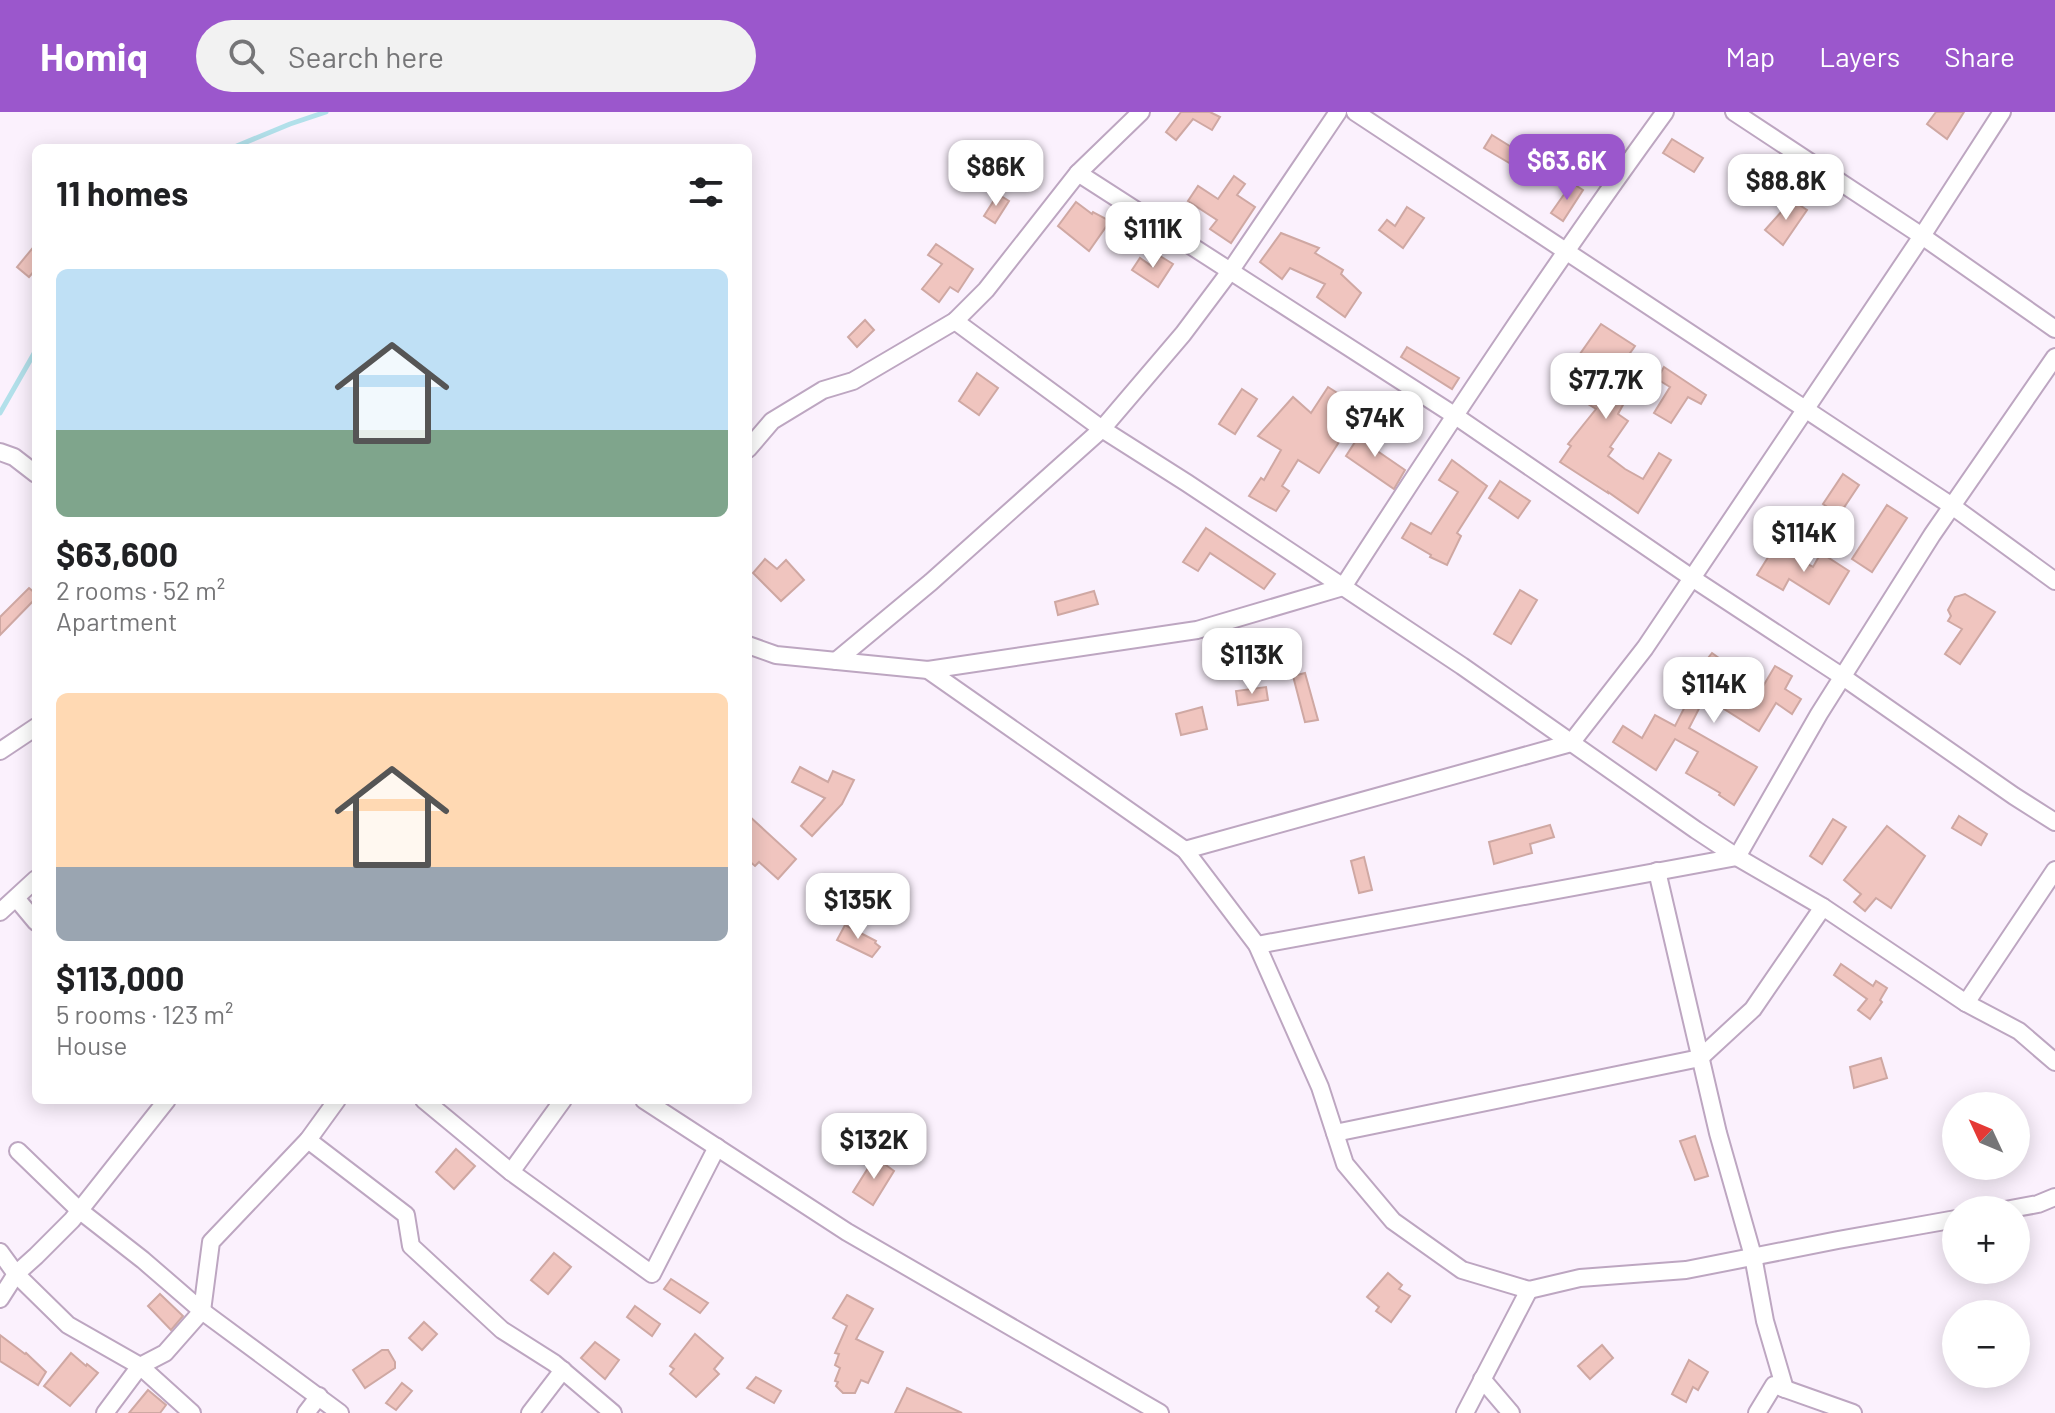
<!DOCTYPE html>
<html lang="en">
<head>
<meta charset="utf-8">
<style>
	body { margin:0; font-family:Barlow,sans-serif; background:#f2f2f2; color:#202124; height:100vh; display:flex; flex-direction:column; font-size:30px; white-space:nowrap }
	* { box-sizing:border-box; margin:0 }
	p { font-size:26px; color:#757577 }
	.icon { flex:none; width:44px; height:44px; fill:none; stroke:currentColor; stroke-width:2; stroke-linecap:round; stroke-linejoin:round }
	.map { position:relative; flex:1; overflow:hidden }
	.panel { position:absolute; left:32px; top:32px; width:720px; height:960px; display:flex; flex-direction:column; background:#fff; border-radius:12px; box-shadow:0 4px 20px #0003 }
	.panel>* { flex:none }
	.needle { width:52px; rotate:314deg }
	.controls { position:absolute; left:1942px; top:980px; display:grid; gap:16px }
	.controls a { display:grid; place-items:center; width:88px; height:88px; border-radius:50%; background:#fff; box-shadow:0 4px 20px #0003; font-size:40px }
	.price { position:absolute; translate:-50% -68px; padding:0 18px; border-radius:16px; background:#fff; color:#222; font-size:26px; line-height:52px; filter:drop-shadow(0 2px 4px #0008) }
	.price::after { content:''; position:absolute; left:50%; top:48px; width:24px; height:18px; margin-left:-12px; background:inherit; clip-path:polygon(0 0,100% 0,50% 100%) }
	.price.active { background:#9b57cc; color:#fff }
	ul { padding:0; list-style:none }
	li { display:grid; align-content:center; gap:16px; height:424px; padding:0 24px }
	li span { display:grid; place-items:center; height:248px; border-radius:12px; color:#555 }
	li>.icon { margin-inline-start:auto }
	span .icon { width:144px; height:144px; fill:#fffc; stroke-width:1 }
	li b { font-size:34px }
	h2 { display:flex; justify-content:space-between; align-items:center; height:96px; padding:0 24px; font-size:34px }
	header { display:flex; align-items:center; gap:48px; box-sizing:border-box; height:112px; padding:0 40px; background:#9b57cc; color:#fff }
	header strong { font-size:38px }
	nav { display:flex; gap:44px; margin-inline-start:auto; font-size:28px }
	.search { width:560px; height:72px; background:#f2f2f2; display:flex; align-items:center; gap:20px; box-sizing:border-box; padding:0 28px; border-radius:44px; color:#757577; font-size:30px }
	.map>svg:first-child { display:block }
	.lines { fill:none; stroke-linecap:round; stroke-linejoin:round }
	.stream { stroke:#b2e0ea; stroke-width:5 }
	.building { fill:#f0c5bf; stroke:#cfa8a3; stroke-width:2 }
	.minor-casing { stroke:#bda6c1; stroke-width:20 }
	.minor { stroke:#fff; stroke-width:16 }
</style>
</head>
<body>
<header>
<strong>Homiq</strong>
<div class="search"><svg class="icon" aria-label="search" viewBox="0 0 24 24"><circle cx="10" cy="10" r="6"/><path d="M15 15l6 6"/></svg>Search here</div>
<nav><a>Map</a><a>Layers</a><a>Share</a></nav>
</header>
<div class="map">
<svg width="2055" height="1301" viewBox="0 0 2055 1301">
	<rect width="100%" height="100%" fill="#fbf1fd"/>
	<g class="lines">
		<g class="stream">
			<path d="M232,36L290,12L326,0"/>
			<path d="M0,301L36,238"/>
		</g>
	</g>
	<g class="building">
		<path d="M1181,0H1210L1220,5L1212,18L1193,7L1176,28L1166,20Z"/>
		<path d="M1936,0H1964L1947,27L1927,12Z"/>
		<path d="M1492,23L1529,46L1521,58L1484,36Z"/>
		<path d="M1672,27L1703,46L1694,60L1663,41Z"/>
		<path d="M1234,64L1245,72L1237,83L1255,95L1231,131L1210,117L1217,108L1188,89L1198,74L1218,87Z"/>
		<path d="M1572,71L1583,78L1563,109L1551,101Z"/>
		<path d="M998,82L1009,89L995,111L984,104Z"/>
		<path d="M1792,88L1807,98L1783,133L1765,118Z"/>
		<path d="M1076,90L1092,102L1093,100L1110,109L1089,139L1058,114Z"/>
		<path d="M1407,95L1424,106L1403,136L1379,118L1387,108L1395,114Z"/>
		<path d="M1281,121L1319,136L1315,141L1343,158L1341,162L1361,181L1345,205L1317,185L1325,172L1290,156L1282,167L1260,150Z"/>
		<path d="M36,132V157L29,165L17,155Z"/>
		<path d="M936,132L973,157L958,180L950,175L939,190L922,177L942,152L928,143Z"/>
		<path d="M1160,144L1173,152L1158,175L1132,158L1140,146L1153,155Z"/>
		<path d="M865,208L874,218L857,235L848,225Z"/>
		<path d="M1601,212L1635,234L1616,261L1635,271L1618,302L1628,309L1610,335L1613,337L1608,344L1625,357L1643,367L1659,341L1671,348L1638,401L1608,380V381L1560,350L1571,334L1568,332L1596,297L1562,276L1582,244L1580,242Z"/>
		<path d="M1407,235L1459,266L1452,277L1401,245Z"/>
		<path d="M1664,255L1706,283L1701,292L1688,285L1671,311L1654,301L1670,275L1657,267Z"/>
		<path d="M977,261L998,276L979,303L959,289Z"/>
		<path d="M1328,275L1347,287L1329,319L1341,327L1319,361L1298,348L1282,374L1289,379L1276,399L1249,384L1261,366L1264,368L1281,338L1258,324L1293,285L1311,301Z"/>
		<path d="M1242,277L1257,287L1235,322L1219,312Z"/>
		<path d="M1366,313L1378,321L1370,334L1405,358L1394,377L1346,344Z"/>
		<path d="M1452,348L1487,374L1457,421L1461,424L1447,453L1430,445L1431,443L1402,426L1411,411L1431,422L1458,380L1439,368Z"/>
		<path d="M1843,362L1859,373L1839,403L1823,392Z"/>
		<path d="M1500,369L1530,389L1518,406L1489,386Z"/>
		<path d="M1887,393L1907,406L1872,460L1852,447Z"/>
		<path d="M1206,416L1275,462L1264,477L1210,441L1198,459L1183,450Z"/>
		<path d="M1775,434L1813,455L1821,441L1849,459L1829,492L1789,467L1783,478L1757,463Z"/>
		<path d="M765,447L777,457L786,448L804,468L781,489L753,461Z"/>
		<path d="M29,476L36,482V486L0,523V505Z"/>
		<path d="M1520,478L1537,488L1511,532L1494,522Z"/>
		<path d="M1094,479L1098,492L1058,503L1055,490Z"/>
		<path d="M1965,482L1995,500L1960,552L1945,542L1962,517L1948,509L1951,504L1948,498L1955,485Z"/>
		<path d="M1712,541L1748,567L1750,565L1762,576L1775,554L1792,564L1785,577L1801,587L1792,602L1776,591L1759,619L1705,585L1689,616L1757,655L1734,693L1719,683L1720,681L1686,661L1698,640L1675,627L1656,658L1613,630L1623,614L1642,626L1655,603L1675,614L1694,577L1691,575L1695,569L1692,566Z"/>
		<path d="M1305,561L1318,608L1305,610L1293,564Z"/>
		<path d="M1266,575L1268,588L1238,593L1236,579Z"/>
		<path d="M1202,595L1207,617L1181,623L1176,602Z"/>
		<path d="M800,655L828,670L833,659L854,668L842,692L812,724L801,714L825,686L792,670Z"/>
		<path d="M748,703L796,747L778,767L759,750L755,754L748,748Z"/>
		<path d="M1959,704L1987,722L1981,733L1952,716Z"/>
		<path d="M1833,707L1846,715L1822,752L1810,744Z"/>
		<path d="M1550,713L1554,725L1530,732L1532,741L1494,752L1489,730Z"/>
		<path d="M1887,714L1925,744L1891,796L1876,786L1865,799L1854,790L1861,782L1844,768Z"/>
		<path d="M1364,745L1372,778L1359,781L1351,749Z"/>
		<path d="M845,813L876,829L875,831L880,835L872,845L837,828Z"/>
		<path d="M1841,852L1873,874L1876,869L1887,876L1880,888L1882,890L1870,907L1858,898L1867,887L1834,863Z"/>
		<path d="M1881,946L1887,966L1854,976L1850,955Z"/>
		<path d="M1695,1024L1708,1064L1695,1068L1680,1029Z"/>
		<path d="M456,1037L475,1054L454,1077L436,1060Z"/>
		<path d="M875,1045L894,1059L873,1093L853,1080Z"/>
		<path d="M554,1141L571,1155L548,1182L531,1168Z"/>
		<path d="M1388,1161L1402,1173L1399,1177L1410,1184L1391,1210L1376,1199L1379,1195L1367,1185Z"/>
		<path d="M671,1167L708,1191L700,1201L664,1177Z"/>
		<path d="M160,1182L183,1204L171,1218L148,1194Z"/>
		<path d="M847,1183L873,1197L856,1227L883,1240L868,1271L861,1268L855,1281H843L836,1274L838,1270L835,1269L840,1256L835,1253L839,1242L835,1241L847,1214L833,1206Z"/>
		<path d="M635,1194L660,1212L652,1224L627,1205Z"/>
		<path d="M424,1210L437,1222L422,1238L409,1226Z"/>
		<path d="M695,1222L723,1246L714,1257L719,1262L696,1285L670,1262L674,1257L670,1254Z"/>
		<path d="M0,1223L25,1242L26,1241L46,1260L38,1273L0,1249Z"/>
		<path d="M595,1230L619,1248L605,1267L581,1246Z"/>
		<path d="M1602,1233L1613,1246L1590,1267L1578,1254Z"/>
		<path d="M382,1238H388L395,1250V1256L365,1276L353,1258Z"/>
		<path d="M71,1241L86,1254L87,1252L98,1261L70,1294L44,1274Z"/>
		<path d="M1689,1248L1708,1260L1698,1278L1693,1275L1686,1290L1672,1282Z"/>
		<path d="M756,1265L781,1279L774,1291L747,1276Z"/>
		<path d="M402,1271L412,1279L396,1298L386,1291Z"/>
		<path d="M907,1276L962,1301H895Z"/>
		<path d="M148,1278L166,1293L160,1301H129Z"/>
	</g>
	<g class="lines">
		<defs>
			<g id="minor">
				<path d="M1355,0L1952,394L2055,469"/>
				<path d="M1734,0L1922,124L2055,217"/>
				<path d="M1078,61L1454,303L1692,466L1843,565L2014,684L2055,710"/>
				<path d="M955,209L1102,317L1187,371L1462,554L1696,718L1737,745L1823,795L1966,891L2019,919L2055,950"/>
				<path d="M748,337L772,309L823,278L853,269L955,209L986,178L1078,61L1141,0"/>
				<path d="M0,340L14,345L36,362"/>
				<path d="M748,533L776,543L928,558L1185,738L1257,833L1320,975L1345,1052L1393,1109L1462,1158L1529,1178L1580,1166L1686,1158L1838,1128L1956,1107"/>
				<path d="M836,549L931,470L1102,317L1183,222L1231,158L1338,0"/>
				<path d="M928,558L1197,518L1343,475C1447,314 1552,155 1665,0"/>
				<path d="M0,639L36,615"/>
				<path d="M1185,738L1571,631L1645,536L1922,124L2002,0"/>
				<path d="M1657,759L1718,1021L1753,1144L1765,1209L1785,1277"/>
				<path d="M16,786L36,810"/>
				<path d="M0,800L36,767"/>
				<path d="M1257,833L1737,745L1819,602L1932,423L2055,245"/>
				<path d="M1966,891L2055,758"/>
				<path d="M424,988L511,1060L652,1162L717,1035"/>
				<path d="M644,988L847,1120L1160,1301"/>
				<path d="M1335,1021L1700,946L1753,897L1823,795"/>
				<path d="M308,1028L406,1103L411,1134L502,1218L554,1251L613,1301"/>
				<path d="M18,1039L79,1098L143,1148L202,1199L340,1301"/>
				<path d="M511,1060L563,988"/>
				<path d="M2005,1098L2038,1092L2055,1085"/>
				<path d="M0,1140L16,1162L68,1213L140,1254L192,1301"/>
				<path d="M0,1187L16,1162L36,1144L72,1108L167,988"/>
				<path d="M1482,1267L1511,1301"/>
				<path d="M105,1301L140,1254L165,1241L202,1199L211,1130L308,1028L337,988"/>
				<path d="M306,1301L319,1284"/>
				<path d="M530,1301L563,1258"/>
				<path d="M1465,1301L1529,1178"/>
				<path d="M1757,1301L1774,1273L1853,1301"/>
			</g>
		</defs>
		<use href="#minor" class="minor-casing"/>
		<use href="#minor" class="minor"/>
	</g>
</svg>
<div class="controls">
<a><svg class="needle" viewBox="-14 -14 28 28"><path d="M0-13l5 13h-10z" fill="#e53935"/><path d="M0 13l5-13h-10z" fill="#757577"/></svg></a>
<a>+</a>
<a>−</a>
</div>
<b class="price active" style="left:1567px;top:90px">$63.6K</b>
<b class="price" style="left:996px;top:96px">$86K</b>
<b class="price" style="left:1786px;top:110px">$88.8K</b>
<b class="price" style="left:1153px;top:158px">$111K</b>
<b class="price" style="left:1606px;top:309px">$77.7K</b>
<b class="price" style="left:1375px;top:347px">$74K</b>
<b class="price" style="left:1804px;top:462px">$114K</b>
<b class="price" style="left:1252px;top:584px">$113K</b>
<b class="price" style="left:1714px;top:613px">$114K</b>
<b class="price" style="left:858px;top:829px">$135K</b>
<b class="price" style="left:874px;top:1069px">$132K</b>
<section class="panel">
<h2>11 homes<svg class="icon" aria-label="filters" viewBox="0 0 24 24"><path d="M4 7h16M4 17h16"/><circle cx="9" cy="7" r="2"/><circle cx="15" cy="17" r="2"/></svg></h2>
<ul>
<li><span style="background:linear-gradient(#bfe0f5 65%,#7fa58c 0)"><svg class="icon" aria-label="home" viewBox="0 0 24 24"><path d="M3 11l9-7 9 7M6 9v11h12V9"/></svg></span><div><b>$63,600</b><p>2 rooms · 52 m²</p><p>Apartment</p></div></li>
<li><span style="background:linear-gradient(#ffd9b3 70%,#9aa5b1 0)"><svg class="icon" aria-label="home" viewBox="0 0 24 24"><path d="M3 11l9-7 9 7M6 9v11h12V9"/></svg></span><div><b>$113,000</b><p>5 rooms · 123 m²</p><p>House</p></div></li>
</ul>
</section>
</div>
</body>
</html>
